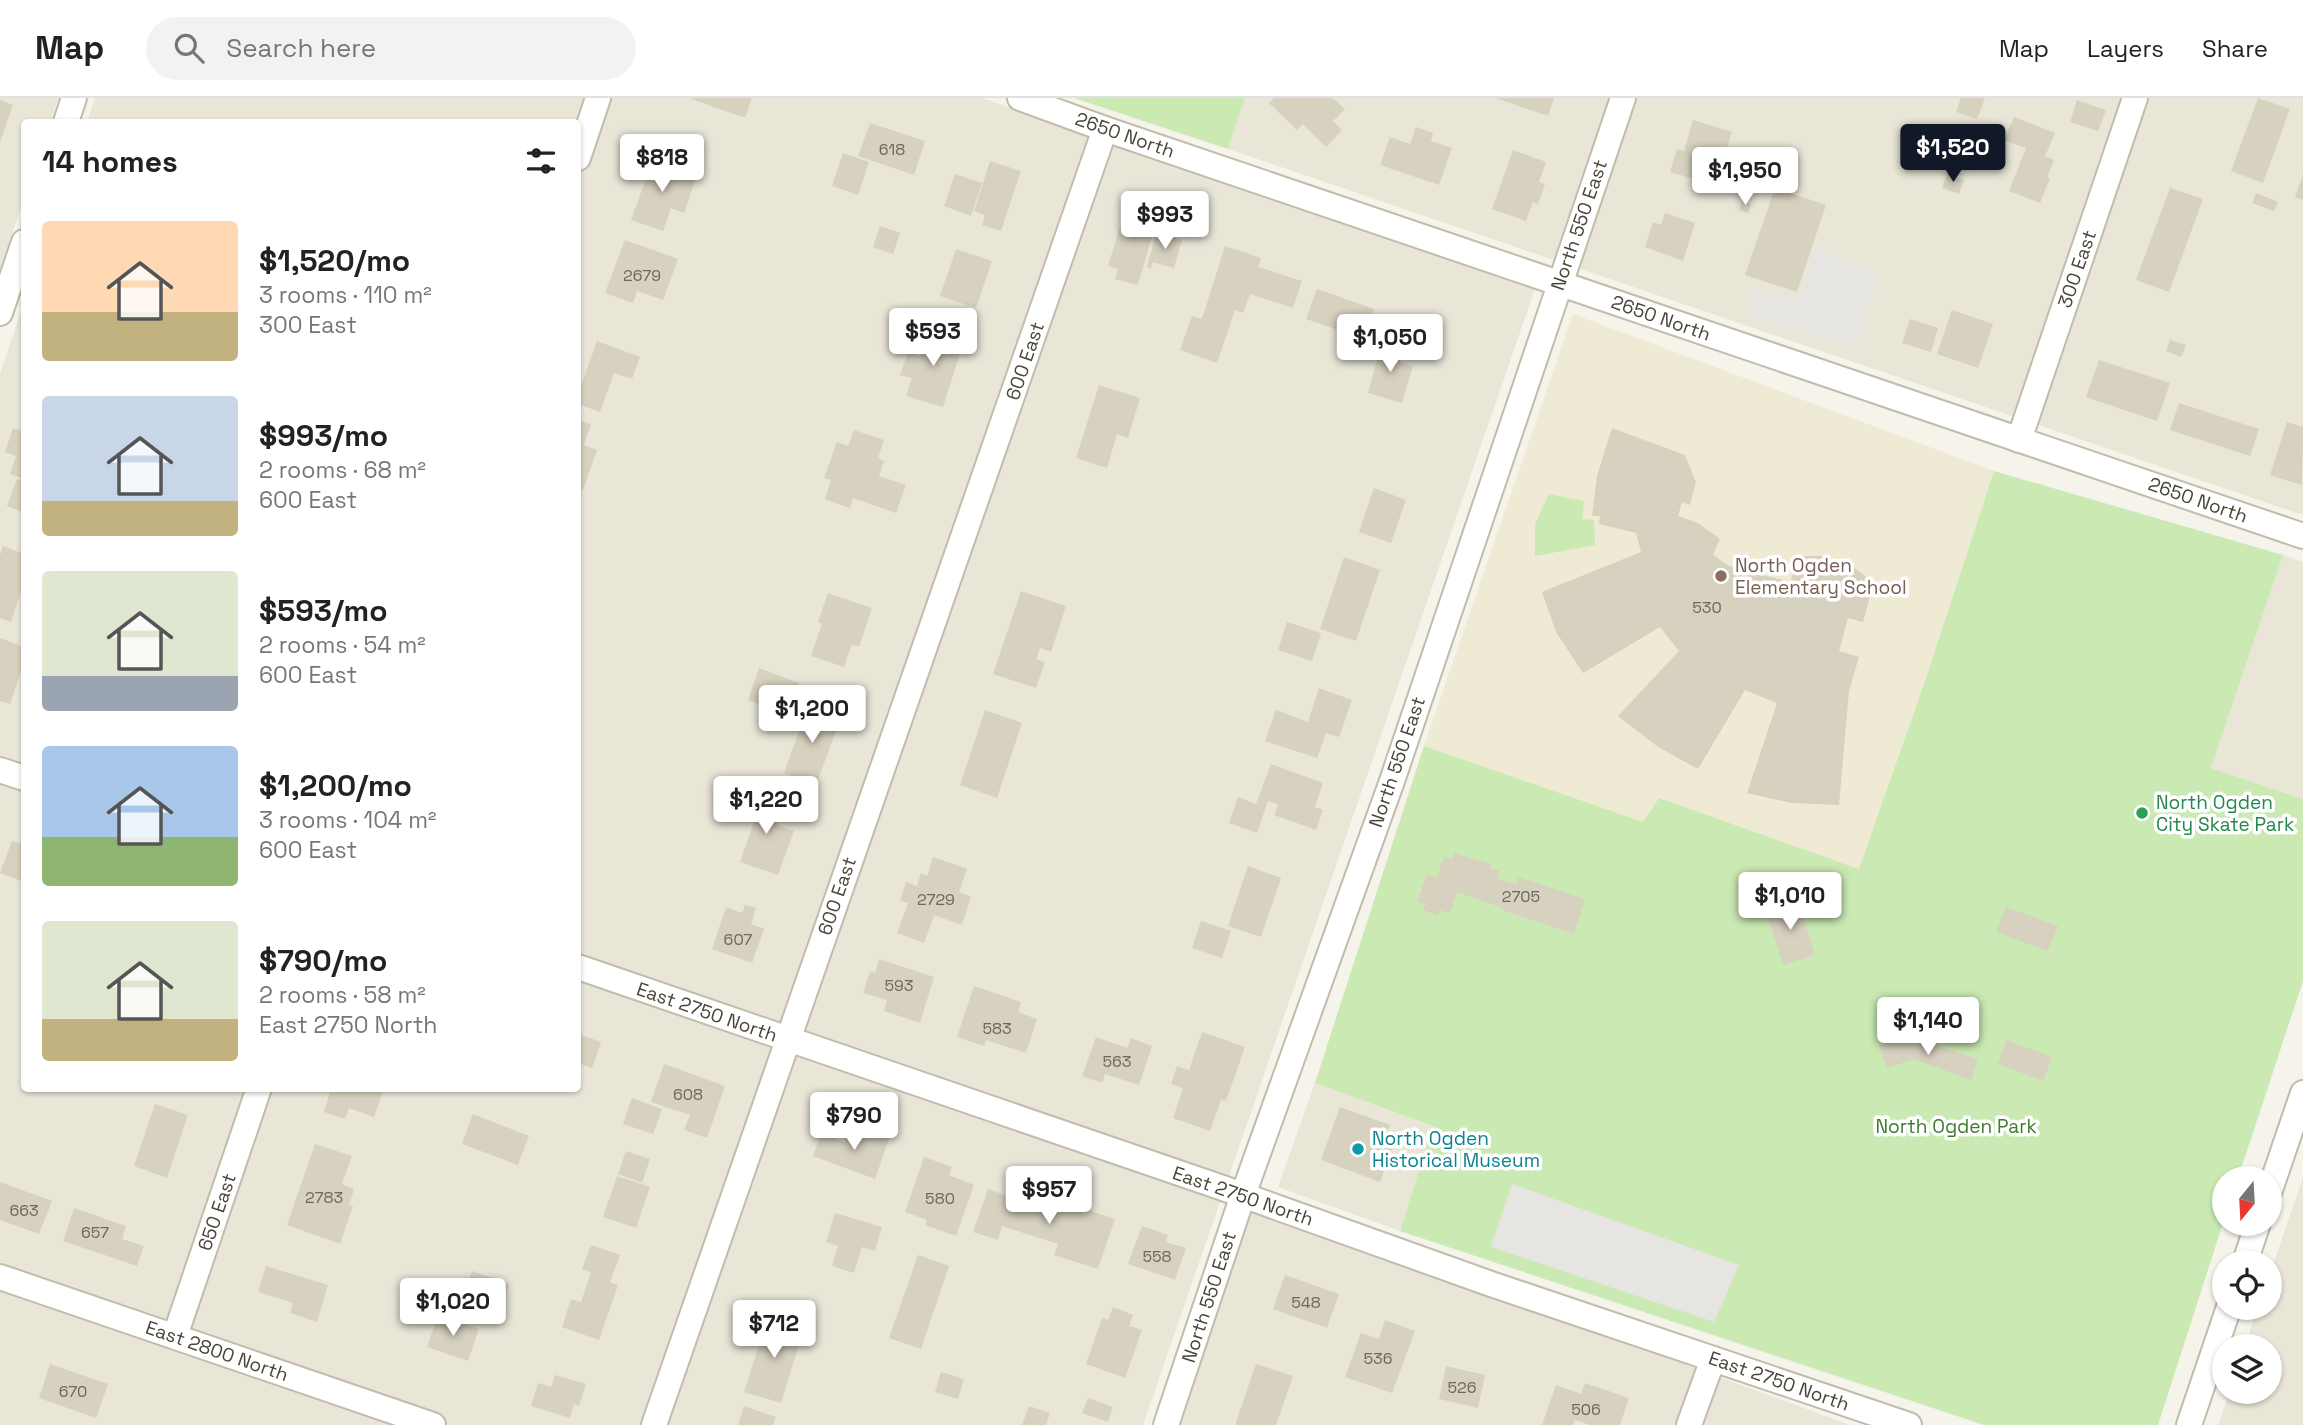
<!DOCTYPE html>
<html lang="en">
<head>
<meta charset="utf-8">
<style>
	body { margin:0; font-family:"Space Grotesk",sans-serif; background:#f2f2f2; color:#222; height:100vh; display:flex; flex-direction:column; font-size:26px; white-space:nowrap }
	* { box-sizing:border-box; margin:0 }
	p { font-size:23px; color:#767676 }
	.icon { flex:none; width:38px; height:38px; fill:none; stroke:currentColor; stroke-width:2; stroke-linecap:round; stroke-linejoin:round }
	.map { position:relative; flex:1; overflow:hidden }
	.drawer { position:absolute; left:21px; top:21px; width:560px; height:973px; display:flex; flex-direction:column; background:#fff; border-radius:7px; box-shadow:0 2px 5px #0004 }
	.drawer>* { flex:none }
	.needle { width:46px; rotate:198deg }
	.buttons { position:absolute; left:2212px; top:1068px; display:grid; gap:14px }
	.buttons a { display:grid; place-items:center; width:70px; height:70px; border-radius:50%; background:#fff; box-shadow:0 2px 5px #0004; font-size:35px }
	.price { position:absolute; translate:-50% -60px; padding:0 16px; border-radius:7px; background:#fff; color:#222; font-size:23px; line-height:46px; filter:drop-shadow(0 2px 4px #0008) }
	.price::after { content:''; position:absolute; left:50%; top:42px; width:21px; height:16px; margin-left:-10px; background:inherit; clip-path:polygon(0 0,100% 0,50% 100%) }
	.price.current { background:#111827; color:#fff }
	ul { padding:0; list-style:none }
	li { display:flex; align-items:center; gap:21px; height:175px; padding:0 21px }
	li span { display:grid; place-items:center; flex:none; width:196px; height:140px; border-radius:7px; color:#555 }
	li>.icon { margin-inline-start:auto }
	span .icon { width:84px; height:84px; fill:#fffc; stroke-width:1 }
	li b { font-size:30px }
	h2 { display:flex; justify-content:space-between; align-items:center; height:84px; padding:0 21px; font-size:30px }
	header { display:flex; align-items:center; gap:42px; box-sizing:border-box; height:98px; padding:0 35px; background:#fff; border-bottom:2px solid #e0e0e0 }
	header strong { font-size:33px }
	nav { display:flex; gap:38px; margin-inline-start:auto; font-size:24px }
	.search { width:490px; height:63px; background:#f2f2f2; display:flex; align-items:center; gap:18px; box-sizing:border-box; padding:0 24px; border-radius:38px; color:#767676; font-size:26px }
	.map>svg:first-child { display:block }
	.residential { fill:#e9e6d8 }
	.education { fill:#eeead4 }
	.green { fill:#cae9b3 }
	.parking { fill:#e7e5e1 }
	.building { fill:#d7d1bf }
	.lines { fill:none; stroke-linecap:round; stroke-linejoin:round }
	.minor-casing { stroke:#c1bcac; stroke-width:28 }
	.minor { stroke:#fff; stroke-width:24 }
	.education-dot { fill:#8d6e63; stroke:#fff; stroke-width:2.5 }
	.leisure-dot { fill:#2e9e5b; stroke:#fff; stroke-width:2.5 }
	.culture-dot { fill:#0f9aa8; stroke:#fff; stroke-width:2.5 }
	.labels { text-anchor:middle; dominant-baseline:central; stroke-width:7; stroke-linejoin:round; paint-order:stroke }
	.number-label { font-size:16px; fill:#6c685a }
	.street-label { font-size:19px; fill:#494538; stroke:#fff }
	.education-label { font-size:19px; fill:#785e54; stroke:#fff; text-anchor:start }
	.leisure-label { font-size:19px; fill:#27864d; stroke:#fff; text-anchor:start }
	.park-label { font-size:19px; fill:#3e7c2a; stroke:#fff }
	.culture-label { font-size:19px; fill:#0d838f; stroke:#fff; text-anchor:start }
</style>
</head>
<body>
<header>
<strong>Map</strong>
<div class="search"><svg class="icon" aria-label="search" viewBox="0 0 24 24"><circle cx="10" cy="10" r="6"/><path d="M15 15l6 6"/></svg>Search here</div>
<nav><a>Map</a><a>Layers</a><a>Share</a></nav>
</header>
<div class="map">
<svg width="2303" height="1327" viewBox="0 0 2303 1327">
	<rect width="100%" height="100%" fill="#f5f3ea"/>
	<g class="residential">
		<path d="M0,0H59L50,24H24V100L0,172Z"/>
		<path d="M95,0H982L1536,188L1143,1327H0V276L24,205V990H578V24H87Z"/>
		<path d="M1245,0H2303V417L1228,51Z"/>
		<path d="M2283,457L2303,464V701L2211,670Z"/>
		<path d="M1315,985L1433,1028L1400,1133L1278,1089Z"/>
		<path d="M2303,1079V1327H2218L2230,1293H2270V1248H2245L2258,1209H2270V1176Z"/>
		<path d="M1253,1108L1850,1327H1178Z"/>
	</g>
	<path class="education" d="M1573,216L1994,373L1925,583L1859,772L1659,700L1643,725L1424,648Z"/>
	<g class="green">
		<path d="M1074,0H1245L1228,51Z"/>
		<path d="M1994,373L2283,457L2211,670L2303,701V883L2238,1080H2224V1122L2158,1327H1984L1400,1133L1433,1028L1315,985L1424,648L1643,724L1659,700L1859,771L1925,583Z"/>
		<path d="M1549,396L1584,403L1582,421L1594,422L1595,447L1535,458V426Z"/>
	</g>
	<g class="parking">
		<path d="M1816,152L1880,176L1855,250L1744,216L1755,190L1797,201Z"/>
		<path d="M1512,1086L1739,1167L1714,1224L1491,1149Z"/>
	</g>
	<g class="building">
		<path d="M689,0H752L745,20Z"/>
		<path d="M1274,0H1333L1345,11L1333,23L1342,32L1326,49L1303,26L1297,32L1269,5Z"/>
		<path d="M1496,0H1554L1548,18Z"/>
		<path d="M1961,0H1985L1977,21L1956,14Z"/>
		<path d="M2258,0L2290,11L2263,85L2231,73Z"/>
		<path d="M0,2L13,7L0,44Z"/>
		<path d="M2077,2L2106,12L2098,33L2070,24Z"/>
		<path d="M2014,19L2055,35L2045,58L2054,62L2047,79L2050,80L2040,105L2009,93L2026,50L2004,42Z"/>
		<path d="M1693,22L1732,34L1722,65L1732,68L1725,90L1670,74L1677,51L1684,53Z"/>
		<path d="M870,25L925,43L914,77L858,58Z"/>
		<path d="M1416,29L1433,35L1431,43L1452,50L1439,87L1380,67L1390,39L1410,46Z"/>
		<path d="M1513,52L1546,64L1539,84L1545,86L1538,106L1533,104L1526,123L1492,111Z"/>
		<path d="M843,55L869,64L858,97L832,88Z"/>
		<path d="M654,58L683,68L680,78L695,83L684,115L671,110L663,133L631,122Z"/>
		<path d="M990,63L1021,73L1001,133L982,127L985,117L974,113Z"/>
		<path d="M955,76L982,85L971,118L944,108Z"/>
		<path d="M1947,76L1964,82L1959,96L1942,90Z"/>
		<path d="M2303,77V102L2295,99Z"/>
		<path d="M1775,90L1826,107L1797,194L1745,177Z"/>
		<path d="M2170,90L2203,101L2169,194L2136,182Z"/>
		<path d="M2256,95L2278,104L2274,113L2252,105Z"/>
		<path d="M1742,103L1751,106L1748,115L1739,112Z"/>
		<path d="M1665,115L1695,125L1683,163L1645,149L1653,124L1661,127Z"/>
		<path d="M1123,119L1155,128L1138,187L1115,181L1118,171L1108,168Z"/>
		<path d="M880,128L900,135L893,156L873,149Z"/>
		<path d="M1156,135L1182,142L1174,170L1153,164L1151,171L1147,169Z"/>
		<path d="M625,142L678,161L663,202L637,193L633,205L605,195Z"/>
		<path d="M1225,148L1261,160L1258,169L1302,183L1293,210L1250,196L1243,215L1235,212L1217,265L1180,252L1192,218L1202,221Z"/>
		<path d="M956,151L992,163L976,210L940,198Z"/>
		<path d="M1317,191L1374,211L1364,241L1306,221Z"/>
		<path d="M1952,212L1993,226L1978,270L1937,256Z"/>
		<path d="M1910,221L1938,230L1931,254L1902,245Z"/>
		<path d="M928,232L964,243L943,309L906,298L912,280L900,277L908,254L920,258Z"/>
		<path d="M2170,242L2186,247L2181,259L2166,253Z"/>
		<path d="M597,243L640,259L632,281L614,275L600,314L578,306V296Z"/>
		<path d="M1382,244L1404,250L1400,264L1413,268L1402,305L1368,295Z"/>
		<path d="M2099,262L2170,285L2157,323L2086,299Z"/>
		<path d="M1099,287L1140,300L1128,340L1117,336L1107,370L1076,360Z"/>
		<path d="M2179,305L2259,331L2250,358L2170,332Z"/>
		<path d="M578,322L591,326L584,347L597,352L583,392L578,390Z"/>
		<path d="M2287,324L2303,329L2302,387L2270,377Z"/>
		<path d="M13,330L24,334V381L10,376L16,358L5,354Z"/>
		<path d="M1612,330L1685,357L1696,384L1690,407L1682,404L1678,418L1698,425L1720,441L1713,457L1729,468L1790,484L1800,458H1821L1849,466L1874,484L1863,524L1848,520L1839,553L1859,559L1849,593L1839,707L1791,705L1747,695L1777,605L1745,592L1698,671L1658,649L1618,618L1679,553L1660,529L1583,575L1556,534L1542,494L1641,454L1636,435L1599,426L1600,418H1592L1597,378Z"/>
		<path d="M854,332L884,342L878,360L884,363L879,378L906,387L896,415L853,400L850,410L825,401L831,382L824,380L837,344L848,348Z"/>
		<path d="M17,381L24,384V415L7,408Z"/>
		<path d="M1374,390L1406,402L1391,445L1359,434Z"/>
		<path d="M3,448L24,456V484L11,524L0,520V457Z"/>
		<path d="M1344,459L1380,472L1356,543L1320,531Z"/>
		<path d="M1021,493L1066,508L1051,554L1040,550L1036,561L1045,564L1036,590L993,576Z"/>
		<path d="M828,495L872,510L859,549L852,546L844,569L811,558L822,526L818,524Z"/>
		<path d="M1287,524L1321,535L1312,563L1278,552Z"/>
		<path d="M0,540L24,549V564L10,606L0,603Z"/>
		<path d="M759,570L799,585L784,625L761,616L764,608L748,602Z"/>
		<path d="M1319,590L1352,602L1339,639L1326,635L1317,660L1265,643L1276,612L1308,624Z"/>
		<path d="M808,608L841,619L816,687L784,675Z"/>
		<path d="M985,612L1022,625L997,700L960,687Z"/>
		<path d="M1271,666L1323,685L1315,709L1323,712L1316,732L1274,717L1278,707L1268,703L1257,735L1229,725L1238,699L1256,706Z"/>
		<path d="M752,696L784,708L777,727L794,733L778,777L740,764L755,721L744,717Z"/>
		<path d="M12,743L24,747V784L0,775Z"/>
		<path d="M1455,755L1491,766L1490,770L1500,773L1497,781L1516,787L1518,779L1585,801L1574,836L1502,812L1503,810L1457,794L1450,815L1439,812L1438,817L1423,812L1425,806L1417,804L1427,776L1437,779L1444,759L1453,761Z"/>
		<path d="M933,759L967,771L959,794L971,799L962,827L934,817L924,845L897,835L908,805L900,803L906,784L917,788L921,775L927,778Z"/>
		<path d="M1248,768L1281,780L1261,839L1228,828Z"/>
		<path d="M1797,800L1815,857L1783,867L1765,810Z"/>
		<path d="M745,807L756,810L751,826L764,831L752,865L712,851L726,809L742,815Z"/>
		<path d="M2006,809L2058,828L2048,853L1996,834Z"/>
		<path d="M1201,823L1231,833L1222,860L1192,850Z"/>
		<path d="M879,861L934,879L920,925L884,913L887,902L863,895L870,873L875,875Z"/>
		<path d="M974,888L1021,904L1018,914L1037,921L1026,955L986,942L984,948L957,939Z"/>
		<path d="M1202,934L1245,949L1226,1003L1221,1002L1210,1033L1173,1020L1183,990L1171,986L1177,968L1189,972Z"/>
		<path d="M578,936L601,944L592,970L578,965Z"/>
		<path d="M1096,939L1127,950L1131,940L1152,948L1139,987L1105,976L1102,985L1082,978Z"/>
		<path d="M1908,939L1978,961L1971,982L1914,961L1887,970L1879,947Z"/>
		<path d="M2006,942L2052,959L2043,983L1998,966Z"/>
		<path d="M664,966L725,988L707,1040L684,1032L690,1017L651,1004Z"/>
		<path d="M331,990H374L383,993L374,1019L349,1010L345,1021L324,1014Z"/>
		<path d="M632,1000L662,1011L653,1036L623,1026Z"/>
		<path d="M155,1006L188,1017L167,1080L134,1068Z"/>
		<path d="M1340,1009L1390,1027L1386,1036L1396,1040L1380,1084L1321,1062Z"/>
		<path d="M473,1016L529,1038L518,1067L462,1046Z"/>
		<path d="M862,1032L889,1041L875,1081L813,1058L821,1036L845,1044L849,1033L861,1037Z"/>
		<path d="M315,1046L352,1058L342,1086L354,1091L349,1107L353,1108L340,1146L287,1127Z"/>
		<path d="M626,1053L650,1061L642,1085L618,1076Z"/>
		<path d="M924,1059L952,1069L949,1077L974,1087L956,1138L925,1127L927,1122L905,1114Z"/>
		<path d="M617,1078L650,1089L636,1130L603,1119Z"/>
		<path d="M0,1084L52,1103L39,1136L0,1122Z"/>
		<path d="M988,1091L1010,1099L1009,1103L1036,1112L1040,1103L1053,1108L1055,1101L1115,1121L1098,1171L1054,1157L1058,1146L1002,1128L998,1142L973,1134Z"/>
		<path d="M74,1110L126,1128L122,1141L144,1148L137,1168L63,1143Z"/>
		<path d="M835,1115L882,1129L875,1153L862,1149L854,1175L832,1168L838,1148L826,1144Z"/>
		<path d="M1142,1128L1168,1137L1166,1144L1186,1150L1175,1182L1128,1166Z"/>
		<path d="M591,1147L620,1157L610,1184L618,1187L599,1242L562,1229L571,1201L581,1204L591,1174L582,1171Z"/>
		<path d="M918,1157L949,1168L921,1251L889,1240Z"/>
		<path d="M266,1168L328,1187L317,1224L290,1215L293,1205L258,1194Z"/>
		<path d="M472,1173L509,1186L500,1213L462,1201Z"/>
		<path d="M1285,1177L1339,1196L1327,1230L1273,1211Z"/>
		<path d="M1113,1209L1133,1217L1129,1228L1142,1232L1125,1280L1086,1266L1102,1220L1108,1222Z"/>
		<path d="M438,1217L479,1231L468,1263L427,1249Z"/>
		<path d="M768,1218L804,1230L781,1305L744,1294Z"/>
		<path d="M1385,1222L1415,1233L1392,1295L1345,1279L1361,1235L1379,1241Z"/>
		<path d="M50,1266L108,1286L96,1320L39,1300Z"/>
		<path d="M1256,1266L1293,1278L1276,1327H1235Z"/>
		<path d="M1446,1268L1485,1277L1478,1310L1439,1301Z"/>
		<path d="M941,1274L964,1281L958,1301L935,1294Z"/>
		<path d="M555,1277L586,1286L579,1308L574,1306L570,1320L531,1308L538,1285L551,1289Z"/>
		<path d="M1585,1285L1629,1300L1620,1327H1590L1575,1322L1573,1327H1542L1556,1287L1581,1296Z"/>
		<path d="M1088,1300L1113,1309L1108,1324L1082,1315Z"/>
		<path d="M744,1308L776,1319L773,1327H738Z"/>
		<path d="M1029,1308L1050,1315L1046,1327H1022Z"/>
	</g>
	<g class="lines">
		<defs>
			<g id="minor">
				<path d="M1020,0L1105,31L2303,438"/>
				<path d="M66,24L74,0"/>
				<path d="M578,60L598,0"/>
				<path d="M0,215L24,144"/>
				<path d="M2019,342L2135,0"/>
				<path d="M0,672L24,680"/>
				<path d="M578,869L1220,1089L1491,1186L1909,1327"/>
				<path d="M2270,1092L2303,995"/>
				<path d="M2245,1164L2258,1125"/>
				<path d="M0,1179L433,1327"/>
				<path d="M175,1238L259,990"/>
				<path d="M654,1327L1105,31"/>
				<path d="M1166,1327L1243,1097L1392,683L1623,0"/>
				<path d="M1689,1327L1713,1261"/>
				<path d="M2189,1327L2229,1209"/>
			</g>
		</defs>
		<use href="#minor" class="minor-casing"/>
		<use href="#minor" class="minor"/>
	</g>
	<circle class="education-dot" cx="1721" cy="478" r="7"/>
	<circle class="leisure-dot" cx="2142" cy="715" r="7"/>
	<circle class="culture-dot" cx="1358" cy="1051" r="7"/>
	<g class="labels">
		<g class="number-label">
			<text x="892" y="51">618</text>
			<text x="642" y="177">2679</text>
			<text x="1707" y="509">530</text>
			<text x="1521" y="798">2705</text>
			<text x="936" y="801">2729</text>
			<text x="738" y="841">607</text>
			<text x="899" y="887">593</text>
			<text x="997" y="930">583</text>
			<text x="1117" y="963">563</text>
			<text x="688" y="996">608</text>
			<text x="324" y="1099">2783</text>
			<text x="940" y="1100">580</text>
			<text x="24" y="1112">663</text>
			<text x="95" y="1134">657</text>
			<text x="1157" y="1158">558</text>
			<text x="1306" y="1204">548</text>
			<text x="1378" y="1260">536</text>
			<text x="1462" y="1289">526</text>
			<text x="73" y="1293">670</text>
			<text x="1586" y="1311">506</text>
		</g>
		<g class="street-label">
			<text transform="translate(1125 37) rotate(19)">2650 North</text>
			<text transform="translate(1579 127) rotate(-71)">North 550 East</text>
			<text transform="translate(2077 171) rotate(-71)">300 East</text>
			<text transform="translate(1661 220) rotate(19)">2650 North</text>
			<text transform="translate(1025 263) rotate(-71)">600 East</text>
			<text transform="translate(2198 402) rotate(19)">2650 North</text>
			<text transform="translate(1397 664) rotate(-71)">North 550 East</text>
			<text transform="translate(837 798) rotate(-71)">600 East</text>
			<text transform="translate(707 914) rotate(19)">East 2750 North</text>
			<text transform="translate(1243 1098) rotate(19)">East 2750 North</text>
			<text transform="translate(217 1114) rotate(-71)">650 East</text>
			<text transform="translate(1209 1199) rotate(-72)">North 550 East</text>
			<text transform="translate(217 1253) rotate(19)">East 2800 North</text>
			<text transform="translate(1779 1283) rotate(19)">East 2750 North</text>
		</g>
		<g class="education-label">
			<text x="1735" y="467">North Ogden<tspan x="1735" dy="22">Elementary School</tspan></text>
		</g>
		<g class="leisure-label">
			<text x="2156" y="704">North Ogden<tspan x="2156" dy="22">City Skate Park</tspan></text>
		</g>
		<g class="park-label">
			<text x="1956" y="1028">North Ogden Park</text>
		</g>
		<g class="culture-label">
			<text x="1372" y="1040">North Ogden<tspan x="1372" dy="22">Historical Museum</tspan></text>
		</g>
	</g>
</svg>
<div class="buttons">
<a><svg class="needle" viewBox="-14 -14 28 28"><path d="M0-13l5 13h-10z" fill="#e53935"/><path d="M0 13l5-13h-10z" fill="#767676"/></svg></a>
<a><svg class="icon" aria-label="locate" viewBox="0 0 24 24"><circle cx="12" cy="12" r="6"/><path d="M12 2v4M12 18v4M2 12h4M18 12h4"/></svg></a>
<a><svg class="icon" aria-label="layers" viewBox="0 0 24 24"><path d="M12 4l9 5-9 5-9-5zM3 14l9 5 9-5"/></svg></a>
</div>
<b class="price current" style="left:1953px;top:86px">$1,520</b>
<b class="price" style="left:662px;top:96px">$818</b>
<b class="price" style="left:1745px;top:109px">$1,950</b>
<b class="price" style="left:1165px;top:153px">$993</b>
<b class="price" style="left:933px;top:270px">$593</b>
<b class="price" style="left:1390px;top:276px">$1,050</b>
<b class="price" style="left:812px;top:647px">$1,200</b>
<b class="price" style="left:766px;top:738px">$1,220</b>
<b class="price" style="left:1790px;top:834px">$1,010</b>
<b class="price" style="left:1928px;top:959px">$1,140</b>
<b class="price" style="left:854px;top:1054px">$790</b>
<b class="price" style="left:1049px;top:1128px">$957</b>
<b class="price" style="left:453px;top:1240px">$1,020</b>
<b class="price" style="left:774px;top:1262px">$712</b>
<section class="drawer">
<h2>14 homes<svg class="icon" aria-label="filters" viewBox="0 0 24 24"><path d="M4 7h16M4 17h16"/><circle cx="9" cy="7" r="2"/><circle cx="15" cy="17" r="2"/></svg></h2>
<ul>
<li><span style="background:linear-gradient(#ffd9b3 65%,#c2b280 0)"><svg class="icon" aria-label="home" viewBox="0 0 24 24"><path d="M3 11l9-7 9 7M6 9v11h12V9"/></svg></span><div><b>$1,520/mo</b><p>3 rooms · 110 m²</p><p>300 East</p></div></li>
<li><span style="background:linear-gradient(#c9d6e8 75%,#c2b280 0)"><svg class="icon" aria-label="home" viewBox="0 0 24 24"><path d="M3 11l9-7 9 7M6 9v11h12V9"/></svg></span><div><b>$993/mo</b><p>2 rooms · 68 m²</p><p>600 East</p></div></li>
<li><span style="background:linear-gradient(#dfe7d0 75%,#9aa5b1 0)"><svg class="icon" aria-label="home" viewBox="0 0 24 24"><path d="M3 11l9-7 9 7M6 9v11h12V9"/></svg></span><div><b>$593/mo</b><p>2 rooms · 54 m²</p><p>600 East</p></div></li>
<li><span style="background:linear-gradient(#a9c7e8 65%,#8fb573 0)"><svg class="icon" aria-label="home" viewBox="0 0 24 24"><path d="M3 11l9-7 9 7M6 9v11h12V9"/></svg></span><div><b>$1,200/mo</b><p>3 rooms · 104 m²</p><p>600 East</p></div></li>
<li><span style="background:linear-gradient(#dfe7d0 70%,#c2b280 0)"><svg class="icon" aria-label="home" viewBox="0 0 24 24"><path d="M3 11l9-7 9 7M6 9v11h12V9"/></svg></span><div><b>$790/mo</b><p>2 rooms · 58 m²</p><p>East 2750 North</p></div></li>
</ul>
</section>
</div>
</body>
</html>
